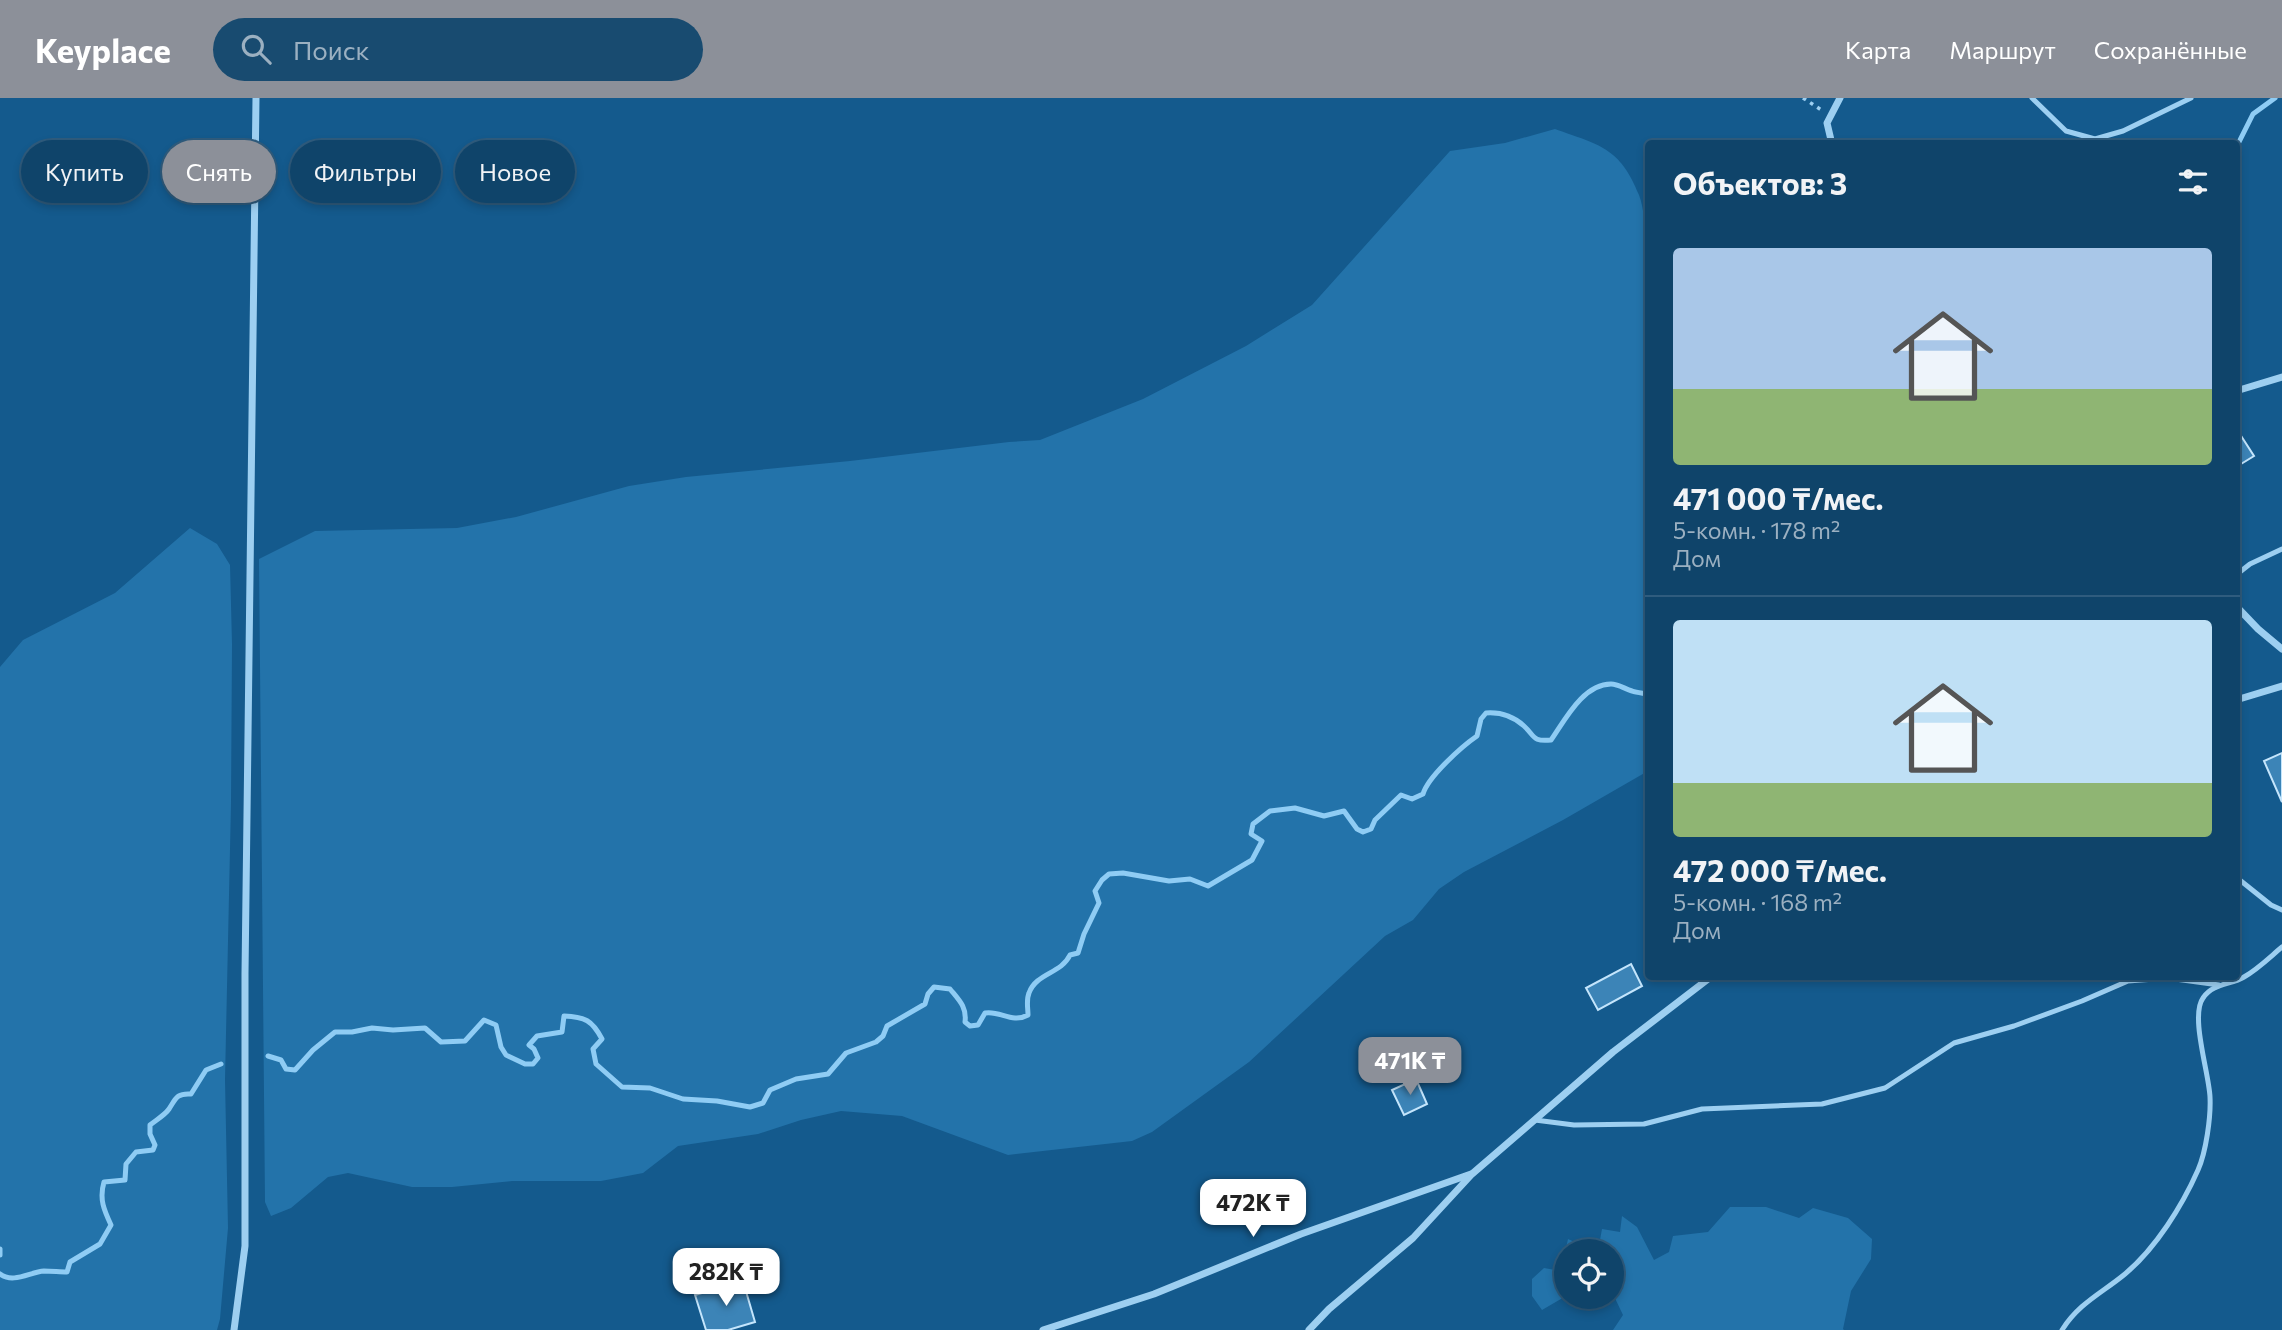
<!DOCTYPE html>
<html lang="ru">
<head>
<meta charset="utf-8">
<style>
	body { margin:0; font-family:Commissioner,sans-serif; background:#184b70; color:#f1f3f6; height:100vh; display:flex; flex-direction:column; font-size:26px; white-space:nowrap }
	* { box-sizing:border-box; margin:0 }
	p { font-size:23px; color:#9bb0c1 }
	.icon { flex:none; width:38px; height:38px; fill:none; stroke:currentColor; stroke-width:2; stroke-linecap:round; stroke-linejoin:round }
	.map { position:relative; flex:1; overflow:hidden }
	.sheet { position:absolute; left:1645px; top:42px; width:595px; height:840px; display:flex; flex-direction:column; background:#0f446a; border-radius:7px; box-shadow:0 4px 10px #0003,0 0 0 2px #2f5c7e }
	.sheet>* { flex:none }
	.hud { position:absolute; left:21px; top:42px; width:665px; height:63px; display:flex; gap:14px }
	.controls { position:absolute; left:1554px; top:1141px; display:grid; gap:14px }
	.controls a { display:grid; place-items:center; width:70px; height:70px; border-radius:50%; background:#0f446a; box-shadow:0 4px 10px #0003,0 0 0 2px #2f5c7e; font-size:35px }
	.price { position:absolute; translate:-50% -60px; padding:0 16px; border-radius:14px; background:#fff; color:#222; font-size:23px; line-height:46px; filter:drop-shadow(0 2px 4px #0008) }
	.price::after { content:''; position:absolute; left:50%; top:42px; width:21px; height:16px; margin-left:-10px; background:inherit; clip-path:polygon(0 0,100% 0,50% 100%) }
	.price.active { background:#8c9099; color:#fff }
	ul { padding:0; list-style:none }
	li { display:grid; align-content:center; gap:14px; height:371px; padding:0 28px }
	li+li { border-top:2px solid #2f5c7e }
	li span { display:grid; place-items:center; height:217px; border-radius:7px; color:#555 }
	li>.icon { margin-inline-start:auto }
	span .icon { width:126px; height:126px; fill:#fffc; stroke-width:1 }
	li b { font-size:30px }
	h2 { display:flex; justify-content:space-between; align-items:center; height:84px; padding:0 28px; font-size:30px }
	.chip { padding:0 24px; border-radius:32px; background:#0f446a; box-shadow:0 4px 10px #0003,0 0 0 2px #2f5c7e; font-size:24px; line-height:63px }
	.chip.active { background:#8c9099; color:#fff }
	header { display:flex; align-items:center; gap:42px; box-sizing:border-box; height:98px; padding:0 35px; background:#8c9099; color:#fff }
	header strong { font-size:33px }
	nav { display:flex; gap:38px; margin-inline-start:auto; font-size:24px }
	.search { width:490px; height:63px; background:#184b70; display:flex; align-items:center; gap:18px; box-sizing:border-box; padding:0 24px; border-radius:38px; color:#9bb0c1; font-size:26px }
	.map>svg:first-child { display:block }
	.green { fill:#2373aa }
	.lines { fill:none; stroke-linecap:round; stroke-linejoin:round }
	.stream { stroke:#8fccf4; stroke-width:5 }
	.building { fill:#3c84b7; stroke:#c4e5fc; stroke-width:2 }
	.path { stroke:#9dcff1; stroke-width:3.5; stroke-dasharray:3.5 5; stroke-linecap:butt }
	.service { stroke:#9dcff1; stroke-width:5 }
	.minor { stroke:#9dcff1; stroke-width:7 }
</style>
</head>
<body>
<header>
<strong>Keyplace</strong>
<div class="search"><svg class="icon" aria-label="search" viewBox="0 0 24 24"><circle cx="10" cy="10" r="6"/><path d="M15 15l6 6"/></svg>Поиск</div>
<nav><a>Карта</a><a>Маршрут</a><a>Сохранённые</a></nav>
</header>
<div class="map">
<svg width="2282" height="1232" viewBox="0 0 2282 1232">
	<rect width="100%" height="100%" fill="#145a8d"/>
	<g class="green">
		<path d="M1555,31C1599,47 1620,49 1639,97C1644,110 1644,126 1648,140V673L1563,722L1464,774L1439,791L1413,822L1385,838L1249,964L1152,1034L1132,1043L1008,1057L902,1018L841,1013L801,1022L758,1036L678,1048L643,1075L601,1083H512L452,1089H412L348,1075L328,1079L291,1110L271,1118L265,1104L259,461L315,433L457,430L516,419L629,388L686,379L850,363L1009,344L1040,342L1143,301L1246,248L1312,207L1450,53L1505,45Z"/>
		<path d="M190,430L217,446L230,467L232,546L231,705L225,982L228,1130L220,1221L217,1232H0V569L23,542L115,495Z"/>
		<path d="M1730,1109H1766L1799,1120L1813,1110L1848,1120L1872,1141L1871,1161L1851,1193L1843,1231L1844,1232H1613L1623,1217L1612,1194V1153H1598L1602,1131L1620,1134L1622,1118L1637,1129L1654,1162L1669,1154L1673,1138L1708,1134Z"/>
		<path d="M1568,1141L1585,1149L1588,1153H1566V1198L1542,1212L1532,1198V1181L1544,1170L1561,1173Z"/>
	</g>
	<g class="lines">
		<g class="stream">
			<path d="M2236,50L2253,16L2275,0"/>
			<path d="M268,958L281,962L286,971L295,972L313,952L335,934H352L372,930L393,932L425,930L441,944L465,943L484,922L496,927L501,949L506,957L525,966H533L538,960L534,951L529,947L537,938L562,934L564,918C585,919 592,922 602,941L593,951L596,966L622,989L650,990L683,1001L717,1003L750,1009L763,1005L770,992L796,981L828,976L846,955L876,944L883,938L887,928L925,906L928,896L934,889L950,891C959,902 967,909 965,924L970,928L978,927L985,915C1000,912 1012,926 1028,917C1028,910 1026,902 1029,895C1036,875 1061,876 1070,857L1078,855L1084,836L1099,805L1095,793L1102,782L1109,776L1123,775L1169,783L1190,781L1208,788L1252,762L1262,743L1251,736L1253,726L1270,713L1295,710L1324,718L1344,713L1357,731L1363,734L1371,731L1375,722L1401,697L1412,701L1423,696C1428,679 1461,649 1477,638L1481,621L1486,615C1500,614 1513,618 1524,628C1535,638 1532,644 1551,642C1565,622 1583,586 1611,586C1618,586 1625,591 1632,593C1637,595 1643,595 1648,596"/>
			<path d="M0,1151V1157"/>
			<path d="M0,1176C13,1186 30,1174 44,1173C52,1173 60,1174 67,1174L70,1164L100,1146L111,1127C104,1112 99,1101 104,1084L125,1082L126,1066L136,1054L153,1052L155,1047L150,1036V1027C156,1022 165,1017 169,1011C176,1000 177,995 191,996L206,972L221,966"/>
		</g>
	</g>
	<g class="building">
		<path d="M2236,330L2254,358L2236,369Z"/>
		<path d="M2282,655V704L2264,663Z"/>
		<path d="M1631,866L1642,888L1598,912L1586,890Z"/>
		<path d="M1416,981L1427,1006L1404,1017L1392,992Z"/>
		<path d="M743,1183L755,1224L728,1232H706L695,1197Z"/>
	</g>
	<g class="lines">
		<path class="path" d="M1803,0L1823,13"/>
		<g class="service">
			<path d="M2032,0L2066,33L2095,41L2123,33L2191,0"/>
			<path d="M2236,477L2250,466L2282,451"/>
			<path d="M2236,779L2271,807L2282,812"/>
			<path d="M1535,1022L1574,1027L1644,1026L1702,1011L1822,1006L1885,990L1954,945L2014,928L2082,903L2128,883L2168,880L2219,887"/>
			<path d="M2062,1232C2079,1205 2102,1195 2125,1176C2156,1150 2182,1108 2198,1072C2206,1054 2211,1019 2210,999C2209,975 2190,918 2203,900C2213,885 2231,887 2244,879C2258,871 2270,859 2282,849"/>
		</g>
		<g class="minor">
			<path d="M1835,46L1831,42L1827,25L1840,0"/>
			<path d="M2236,293L2282,279"/>
			<path d="M2236,508L2258,531L2282,551"/>
			<path d="M2236,602L2282,588"/>
			<path d="M234,1232L245,1148V876L256,0"/>
			<path d="M1043,1232L1154,1196L1301,1136L1471,1076"/>
			<path d="M1309,1232L1329,1211L1413,1140L1472,1076L1613,954L1712,878"/>
		</g>
	</g>
</svg>
<div class="controls">
<a><svg class="icon" aria-label="locate" viewBox="0 0 24 24"><circle cx="12" cy="12" r="6"/><path d="M12 2v4M12 18v4M2 12h4M18 12h4"/></svg></a>
</div>
<b class="price active" style="left:1410px;top:999px">471K ₸</b>
<b class="price" style="left:1253px;top:1141px">472K ₸</b>
<b class="price" style="left:726px;top:1210px">282K ₸</b>
<div class="hud">
<a class="chip">Купить</a>
<a class="chip active">Снять</a>
<a class="chip">Фильтры</a>
<a class="chip">Новое</a>
</div>
<section class="sheet">
<h2>Объектов: 3<svg class="icon" aria-label="filters" viewBox="0 0 24 24"><path d="M4 7h16M4 17h16"/><circle cx="9" cy="7" r="2"/><circle cx="15" cy="17" r="2"/></svg></h2>
<ul>
<li><span style="background:linear-gradient(#a9c7e8 65%,#8fb573 0)"><svg class="icon" aria-label="home" viewBox="0 0 24 24"><path d="M3 11l9-7 9 7M6 9v11h12V9"/></svg></span><div><b>471 000 ₸/мес.</b><p>5-комн. · 178 m²</p><p>Дом</p></div></li>
<li><span style="background:linear-gradient(#bfe0f5 75%,#8fb573 0)"><svg class="icon" aria-label="home" viewBox="0 0 24 24"><path d="M3 11l9-7 9 7M6 9v11h12V9"/></svg></span><div><b>472 000 ₸/мес.</b><p>5-комн. · 168 m²</p><p>Дом</p></div></li>
</ul>
</section>
</div>
</body>
</html>
